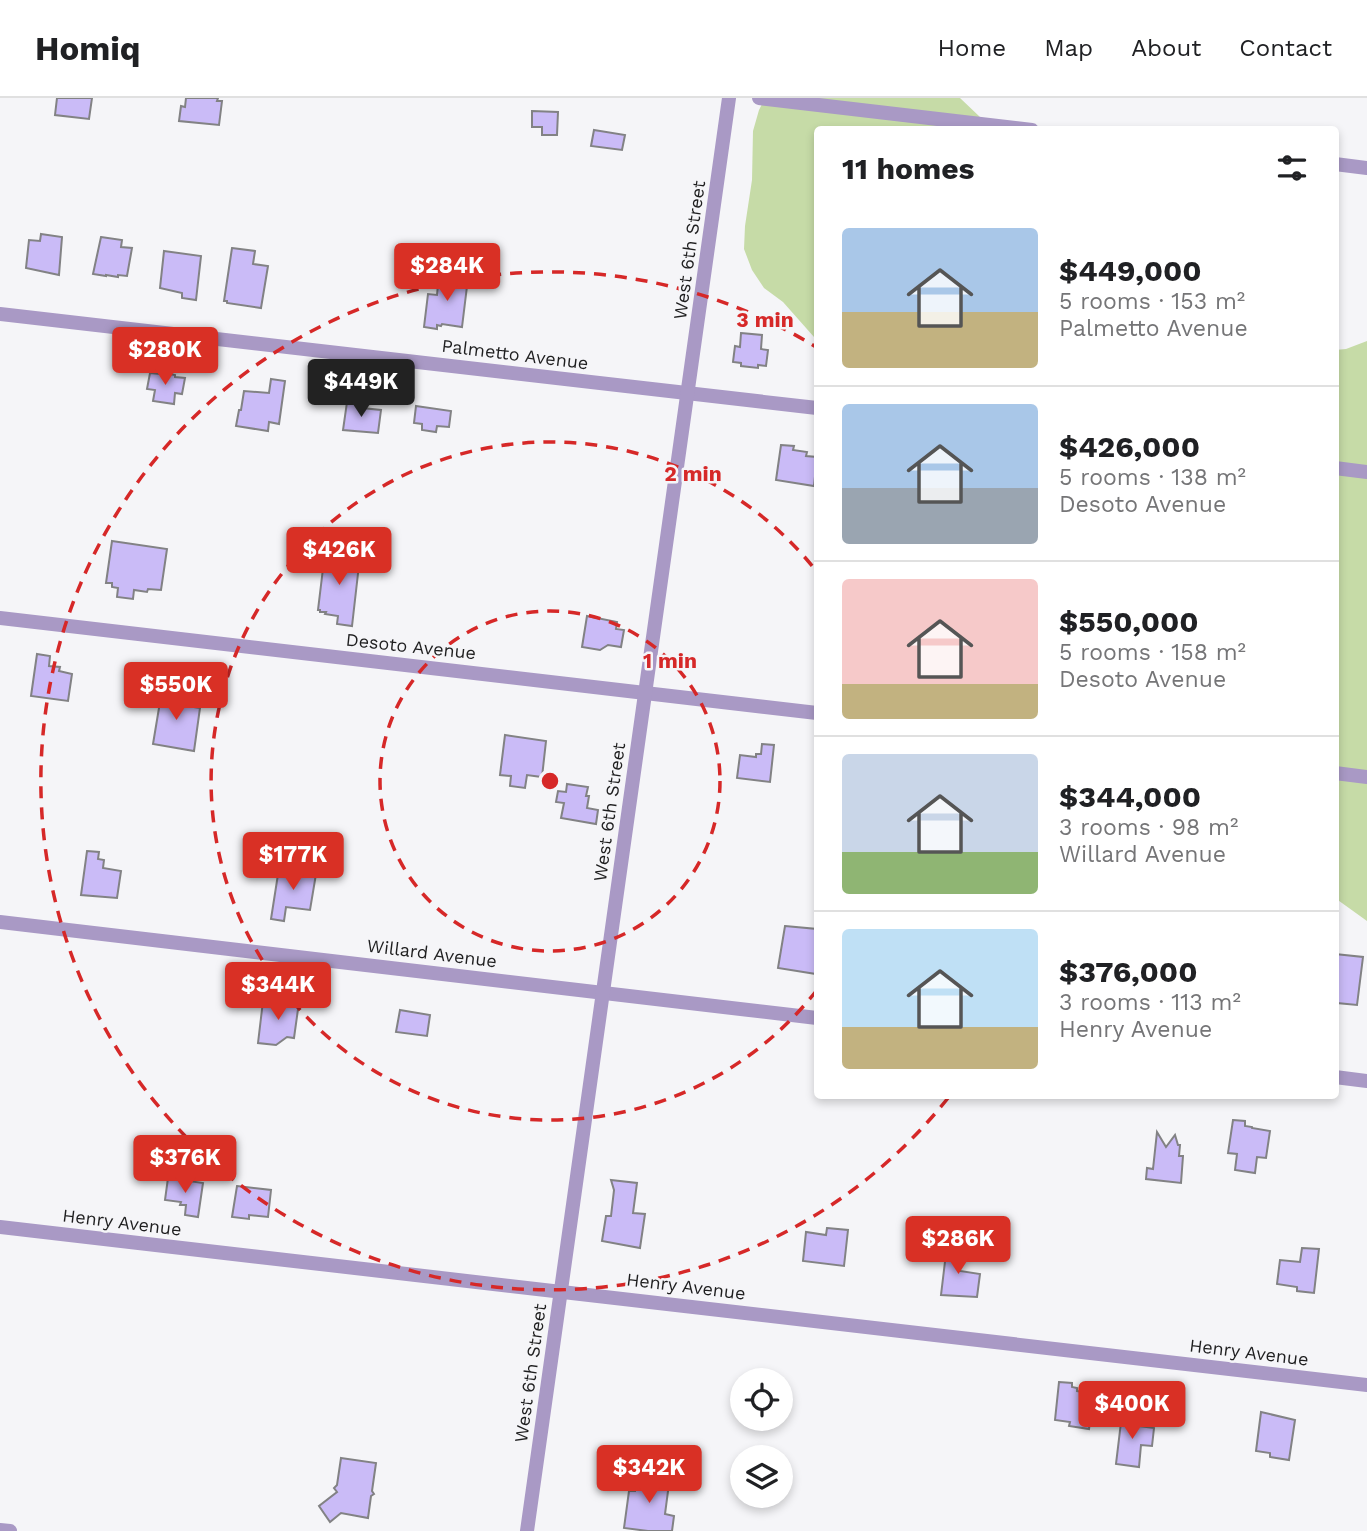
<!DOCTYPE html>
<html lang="en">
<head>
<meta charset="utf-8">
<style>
	body { margin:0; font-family:"Work Sans",sans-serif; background:#f2f2f2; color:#202124; height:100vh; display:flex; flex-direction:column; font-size:26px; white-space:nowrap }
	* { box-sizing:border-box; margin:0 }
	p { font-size:23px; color:#757577 }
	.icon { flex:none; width:38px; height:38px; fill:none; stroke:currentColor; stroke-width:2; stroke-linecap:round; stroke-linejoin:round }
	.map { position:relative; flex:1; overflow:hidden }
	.drawer { position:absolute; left:814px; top:28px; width:525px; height:973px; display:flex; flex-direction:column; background:#fff; border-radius:7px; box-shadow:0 4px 10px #0003 }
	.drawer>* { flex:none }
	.tools { position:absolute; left:730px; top:1270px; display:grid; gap:14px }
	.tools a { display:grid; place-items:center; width:63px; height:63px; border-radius:50%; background:#fff; box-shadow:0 4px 10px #0003; font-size:35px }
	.price { position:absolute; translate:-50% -60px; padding:0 16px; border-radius:7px; background:#d93025; color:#fff; font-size:23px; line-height:46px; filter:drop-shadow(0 2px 4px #0008) }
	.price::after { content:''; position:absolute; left:50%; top:42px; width:21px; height:16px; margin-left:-10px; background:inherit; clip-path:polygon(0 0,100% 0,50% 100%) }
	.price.current { background:#222; color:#fff }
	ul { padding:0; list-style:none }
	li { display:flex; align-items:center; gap:21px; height:175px; padding:0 28px }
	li+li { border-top:2px solid #e0e0e0 }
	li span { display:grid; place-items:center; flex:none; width:196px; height:140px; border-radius:7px; color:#555 }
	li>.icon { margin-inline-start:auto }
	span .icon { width:84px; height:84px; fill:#fffc; stroke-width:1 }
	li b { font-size:30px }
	h2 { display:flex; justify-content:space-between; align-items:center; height:84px; padding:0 28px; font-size:30px }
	header { display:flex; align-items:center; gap:42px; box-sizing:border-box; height:98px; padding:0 35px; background:#fff; border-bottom:2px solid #e0e0e0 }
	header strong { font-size:33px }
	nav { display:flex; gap:38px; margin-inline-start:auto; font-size:24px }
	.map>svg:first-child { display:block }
	.green { fill:#c6dba7 }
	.building { fill:#cabbf7; stroke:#828284; stroke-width:2 }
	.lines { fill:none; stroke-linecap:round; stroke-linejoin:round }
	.street { stroke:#a999c5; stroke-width:14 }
	.ring { fill:none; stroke:#d62828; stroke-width:3.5; stroke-dasharray:12 9 }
	.labels { text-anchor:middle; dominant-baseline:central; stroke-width:5; stroke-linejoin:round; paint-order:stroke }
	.street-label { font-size:18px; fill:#1e1e1f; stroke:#f5f5f8 }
	.centre { fill:#d62828; stroke:#f5f5f8; stroke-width:3.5 }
	.ring-label { font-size:21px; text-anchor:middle; font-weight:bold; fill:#d62828; stroke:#f5f5f8; stroke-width:5; stroke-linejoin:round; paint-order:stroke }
</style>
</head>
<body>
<header>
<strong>Homiq</strong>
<nav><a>Home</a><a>Map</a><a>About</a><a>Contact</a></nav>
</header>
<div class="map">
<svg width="1367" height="1433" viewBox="0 0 1367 1433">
	<rect width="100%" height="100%" fill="#f5f5f8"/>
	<g class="green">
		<path d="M765,0H960L980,19L1016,31L817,32V254L814,239L783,204L764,190L752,172L744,151L745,128L752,82L753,33L759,12Z"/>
		<path d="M1367,243V823L1335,800V252L1346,251Z"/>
	</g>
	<g class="building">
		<path d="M57,0H92L89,21L55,17Z"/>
		<path d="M186,0H218L217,3H222L219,27L179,23L181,8L185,9Z"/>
		<path d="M532,13L558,14L557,37H542V29H532Z"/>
		<path d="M594,32L625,37L622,52L591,48Z"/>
		<path d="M41,136L62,139L59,177L26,170L29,142L40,143Z"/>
		<path d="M101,139L122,142L121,149L132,150L127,178L118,177V179L106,177V178L93,176Z"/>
		<path d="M232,150L255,153L253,166L268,168L261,210L227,205V203H224Z"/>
		<path d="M164,153L201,158L196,202L182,200V195L160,190Z"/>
		<path d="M439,176L468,180L462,229L442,226L441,228L437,227V231L424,229L428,196L437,197Z"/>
		<path d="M741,235L762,237L761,251L768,252L766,268L758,267V270L741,268V265L733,264L735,248L740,249Z"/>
		<path d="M159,274L175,277V279L185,280L182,296L175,295L174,306L153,303L155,292L147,291L150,275L159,276Z"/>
		<path d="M271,281L285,283L279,326L269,324L268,333L236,328L239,312H241L244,293L269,295Z"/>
		<path d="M347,304L362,306V310L381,312L378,335L343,332Z"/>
		<path d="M416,308L451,313L449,329L437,328L436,334L422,332V326L414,325Z"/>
		<path d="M781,347L794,348L793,352L807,354L806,358L817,359L814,388L776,382Z"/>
		<path d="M112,443L167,451L161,492L148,491L147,494L134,492L133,501L117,499L118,490L112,489V485H106Z"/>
		<path d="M325,454L360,458L352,528L337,526L338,518L325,516L326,514H320V512H318Z"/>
		<path d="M587,518L617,524L616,531L624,532L621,549L608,547L600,552L582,549Z"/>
		<path d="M37,556L50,558L49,568L60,569L59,573L72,576L68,603L31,598Z"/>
		<path d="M163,586L177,588L174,606L200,610L194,653L153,646Z"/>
		<path d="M505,637L546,643L542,679L527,677L525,690L510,688L511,678L500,677Z"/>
		<path d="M762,646L774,647L770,684L737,680L740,657L756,659V656H761Z"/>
		<path d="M567,686L588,689L586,698H589L587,710L598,712L596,726L561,720L564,705L556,704L558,693L566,694Z"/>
		<path d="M87,753L99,754L98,761L104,762L103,770L121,773L117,800L81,797Z"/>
		<path d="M279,770L316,776L310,812L286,809L284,823L271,821Z"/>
		<path d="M785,828L817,831L816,876L778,870Z"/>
		<path d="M1335,856L1363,859L1357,907L1337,905Z"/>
		<path d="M285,902L299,904L294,940L287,939L276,947L258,945L263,903L284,905Z"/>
		<path d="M400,912L430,917L427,938L396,934Z"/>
		<path d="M1233,1022L1245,1023V1028L1252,1029V1030L1270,1033L1266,1060L1257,1059L1255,1075L1235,1072L1237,1056L1228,1055Z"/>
		<path d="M1157,1034L1166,1049L1175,1037L1178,1047H1180L1179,1058H1183L1181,1085L1146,1081L1147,1070L1153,1071Z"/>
		<path d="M168,1080L203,1085L198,1119L185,1117L186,1107H180L181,1104L165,1102Z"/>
		<path d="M611,1082L637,1085L633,1115L645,1116L640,1150L602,1143L606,1118H611L614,1092Z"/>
		<path d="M237,1088L271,1092L268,1119L249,1117V1121L232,1119Z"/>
		<path d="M827,1130L848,1132L844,1168L803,1163L806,1134L826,1137Z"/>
		<path d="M947,1147L962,1149L960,1173L980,1176L977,1199L941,1197Z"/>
		<path d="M1302,1150L1319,1151L1314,1195L1297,1193V1189L1277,1186L1280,1162L1300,1164Z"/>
		<path d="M1059,1284L1072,1285V1289L1077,1290V1293L1094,1295L1089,1331L1069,1328L1070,1324L1055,1322Z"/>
		<path d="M1261,1314L1295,1322L1289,1362L1270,1359V1355L1256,1353Z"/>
		<path d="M1122,1316L1139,1318L1138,1328L1154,1330L1152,1348L1141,1347L1139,1369L1116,1366Z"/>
		<path d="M341,1360L376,1365L372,1393L374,1396L371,1398L368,1420L341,1415L330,1424L319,1408L337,1394L334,1390L337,1387Z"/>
		<path d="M639,1374L670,1378L665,1416L674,1418L672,1433H648L624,1430L629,1393H635V1389L637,1390Z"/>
	</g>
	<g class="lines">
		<g class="street">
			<path d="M759,0L1032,32"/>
			<path d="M1335,66L1367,70"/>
			<path d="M0,216L817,310"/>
			<path d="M1335,370L1367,374"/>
			<path d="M0,520L817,615"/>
			<path d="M1335,675L1367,679"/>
			<path d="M0,824L817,920"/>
			<path d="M1335,979L1367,983"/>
			<path d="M0,1129L1367,1287"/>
			<path d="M0,1432L10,1433"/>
			<path d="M527,1433L729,0"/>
		</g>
	</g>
	<g class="ring">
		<circle cx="550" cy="683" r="170"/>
		<path d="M817 892A339 339 0 1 1 817 474"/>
		<path d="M948 1000A509 509 0 1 1 816 249"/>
	</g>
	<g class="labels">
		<g class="street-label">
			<text transform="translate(689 152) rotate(-82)">West 6th Street</text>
			<text transform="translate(515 256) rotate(7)">Palmetto Avenue</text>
			<text transform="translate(411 548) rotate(6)">Desoto Avenue</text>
			<text transform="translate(609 714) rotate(-82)">West 6th Street</text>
			<text transform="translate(432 855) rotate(7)">Willard Avenue</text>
			<text transform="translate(122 1124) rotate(7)">Henry Avenue</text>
			<text transform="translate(686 1188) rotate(7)">Henry Avenue</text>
			<text transform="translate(1249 1254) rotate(7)">Henry Avenue</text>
			<text transform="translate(530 1275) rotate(-82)">West 6th Street</text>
		</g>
	</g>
	<circle cx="550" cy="683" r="10" class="centre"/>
	<g class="ring-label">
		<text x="765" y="229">3 min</text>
		<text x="693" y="383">2 min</text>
		<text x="670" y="570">1 min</text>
	</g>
</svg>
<div class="tools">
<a><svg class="icon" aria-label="locate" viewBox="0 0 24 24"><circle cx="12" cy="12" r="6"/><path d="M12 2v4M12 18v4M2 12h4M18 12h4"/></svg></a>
<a><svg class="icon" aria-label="layers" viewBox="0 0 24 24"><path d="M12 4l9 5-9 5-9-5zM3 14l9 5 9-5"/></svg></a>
</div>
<b class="price" style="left:447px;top:205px">$284K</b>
<b class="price" style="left:165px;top:289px">$280K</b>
<b class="price current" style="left:361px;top:321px">$449K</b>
<b class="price" style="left:339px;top:489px">$426K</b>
<b class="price" style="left:176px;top:624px">$550K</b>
<b class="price" style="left:293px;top:794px">$177K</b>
<b class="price" style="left:278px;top:924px">$344K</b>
<b class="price" style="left:185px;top:1097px">$376K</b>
<b class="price" style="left:958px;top:1178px">$286K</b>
<b class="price" style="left:1132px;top:1343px">$400K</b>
<b class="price" style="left:649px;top:1407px">$342K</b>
<section class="drawer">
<h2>11 homes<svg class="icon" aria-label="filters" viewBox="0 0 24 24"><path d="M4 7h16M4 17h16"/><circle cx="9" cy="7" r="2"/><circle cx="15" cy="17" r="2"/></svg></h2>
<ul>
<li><span style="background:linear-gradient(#a9c7e8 60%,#c2b280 0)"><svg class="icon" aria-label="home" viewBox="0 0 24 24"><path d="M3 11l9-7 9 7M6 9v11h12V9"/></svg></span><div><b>$449,000</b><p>5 rooms · 153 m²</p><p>Palmetto Avenue</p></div></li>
<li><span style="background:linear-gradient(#a9c7e8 60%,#9aa5b1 0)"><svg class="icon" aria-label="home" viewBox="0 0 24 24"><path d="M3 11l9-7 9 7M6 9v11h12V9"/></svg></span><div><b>$426,000</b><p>5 rooms · 138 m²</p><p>Desoto Avenue</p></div></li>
<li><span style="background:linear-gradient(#f6c9c9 75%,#c2b280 0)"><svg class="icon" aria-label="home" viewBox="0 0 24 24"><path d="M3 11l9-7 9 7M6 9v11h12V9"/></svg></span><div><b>$550,000</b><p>5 rooms · 158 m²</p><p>Desoto Avenue</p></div></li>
<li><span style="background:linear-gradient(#c9d6e8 70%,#8fb573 0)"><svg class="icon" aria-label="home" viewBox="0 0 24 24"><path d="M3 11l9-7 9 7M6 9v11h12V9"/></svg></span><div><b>$344,000</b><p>3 rooms · 98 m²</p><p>Willard Avenue</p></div></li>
<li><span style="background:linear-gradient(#bfe0f5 70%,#c2b280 0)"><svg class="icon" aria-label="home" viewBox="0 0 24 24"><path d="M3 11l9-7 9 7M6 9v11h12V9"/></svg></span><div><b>$376,000</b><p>3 rooms · 113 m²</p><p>Henry Avenue</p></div></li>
</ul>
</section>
</div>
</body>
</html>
